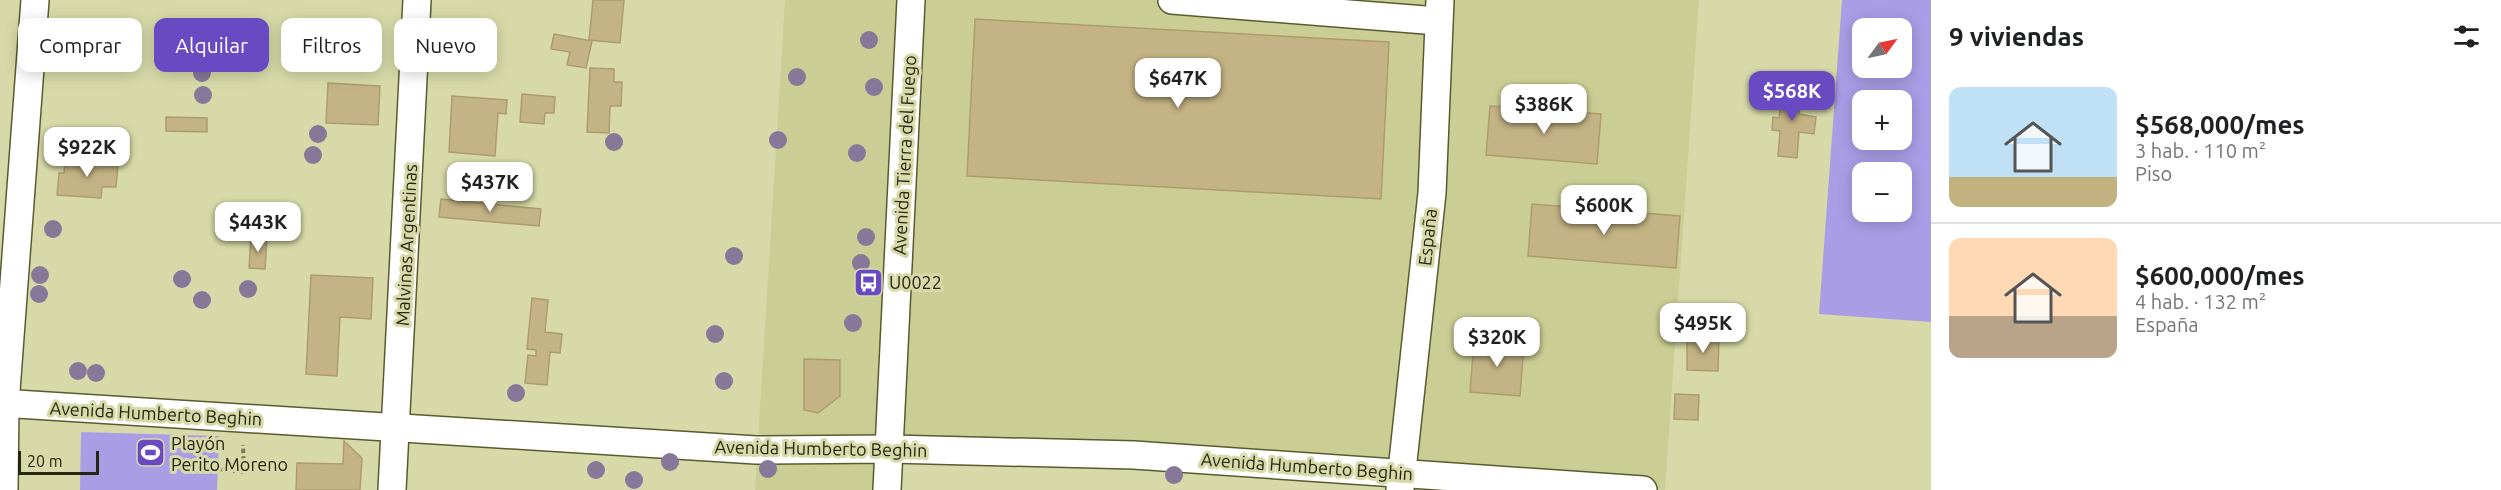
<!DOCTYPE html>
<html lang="es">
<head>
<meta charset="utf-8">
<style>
	body { margin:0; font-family:Ubuntu,sans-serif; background:#f6f6f6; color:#202124; height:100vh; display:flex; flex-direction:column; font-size:22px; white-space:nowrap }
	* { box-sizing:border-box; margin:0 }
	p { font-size:20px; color:#757577 }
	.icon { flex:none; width:33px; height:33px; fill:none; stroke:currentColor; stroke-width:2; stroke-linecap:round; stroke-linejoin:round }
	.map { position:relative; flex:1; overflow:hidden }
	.panel { display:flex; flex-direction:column; background:#fff; width:570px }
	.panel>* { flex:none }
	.top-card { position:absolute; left:18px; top:18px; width:570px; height:54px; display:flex; gap:12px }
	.needle { width:39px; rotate:57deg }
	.fabs { position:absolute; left:1852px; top:18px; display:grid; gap:12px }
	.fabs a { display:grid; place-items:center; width:60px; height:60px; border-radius:12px; background:#fff; box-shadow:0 3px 15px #0003; font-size:30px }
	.scale { position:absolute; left:18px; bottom:15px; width:81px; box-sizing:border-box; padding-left:6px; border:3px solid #262713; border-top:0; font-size:16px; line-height:21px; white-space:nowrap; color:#262713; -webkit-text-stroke:4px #d7daa8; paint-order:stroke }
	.price { position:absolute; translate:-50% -51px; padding:0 14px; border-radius:12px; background:#fff; color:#222; font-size:20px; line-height:39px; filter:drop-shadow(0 2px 3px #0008) }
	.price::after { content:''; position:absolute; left:50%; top:36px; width:18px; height:14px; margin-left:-9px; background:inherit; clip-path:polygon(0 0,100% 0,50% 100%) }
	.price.on { background:#694ac2; color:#fff }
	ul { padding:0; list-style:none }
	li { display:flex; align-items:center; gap:18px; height:150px; padding:0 18px }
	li+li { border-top:2px solid #e0e0e0 }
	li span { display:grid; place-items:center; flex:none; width:168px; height:120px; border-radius:12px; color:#555 }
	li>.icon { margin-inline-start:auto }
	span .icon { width:72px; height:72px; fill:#fffc; stroke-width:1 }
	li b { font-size:26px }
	h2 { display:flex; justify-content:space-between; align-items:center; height:72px; padding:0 18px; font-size:26px }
	.chip { padding:0 21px; border-radius:12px; background:#fff; box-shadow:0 3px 15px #0003; font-size:21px; line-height:54px }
	.chip.on { background:#694ac2; color:#fff }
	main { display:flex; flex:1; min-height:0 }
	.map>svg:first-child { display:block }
	.built { fill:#cbce94 }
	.green { fill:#a99ee6; fill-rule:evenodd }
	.building { fill:#c4b384; stroke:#ad9c6e; stroke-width:1.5 }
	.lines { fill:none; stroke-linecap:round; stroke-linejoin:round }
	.minor-casing { stroke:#595b2e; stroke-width:30 }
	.path { stroke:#787a58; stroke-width:4; stroke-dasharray:4.5 3; stroke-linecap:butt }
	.minor { stroke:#fff; stroke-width:27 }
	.tree { fill:#87789a }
	.labels { text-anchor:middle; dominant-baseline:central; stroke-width:6; stroke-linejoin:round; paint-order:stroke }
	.street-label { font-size:18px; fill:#262713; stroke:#d7daa8 }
	.poi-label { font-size:18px; fill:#262713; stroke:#d7daa8; text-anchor:start }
</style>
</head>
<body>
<main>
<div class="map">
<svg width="1931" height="490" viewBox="0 0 1931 490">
	<rect width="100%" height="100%" fill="#d7daa8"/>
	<path class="built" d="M785,0H1699L1665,490L891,449L887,490H755Z"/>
	<g class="green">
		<path d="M1842,0H1931V322L1819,314ZM1863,28H1902V68H1863ZM1863,100H1902V140H1863ZM1863,172H1902V212H1863Z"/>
		<path d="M81,432L219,436L217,490H80Z"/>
	</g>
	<g class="building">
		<path d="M593,0H624L620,43L589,40Z"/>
		<path d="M975,19L1389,42L1381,199L967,176Z"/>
		<path d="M328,30L377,32L376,57L327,54Z"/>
		<path d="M554,34L592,41L586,68L567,65L570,52L551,49Z"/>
		<path d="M590,68L614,69V82H622L621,106H610L609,133L587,132Z"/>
		<path d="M328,83L380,86L378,125L326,123Z"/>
		<path d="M1783,85L1802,88L1799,114L1816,117L1814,134L1799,132L1797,158L1778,156L1780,131L1772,130L1773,117L1779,118Z"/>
		<path d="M522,94L555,97L554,113H545L544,124L520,122Z"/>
		<path d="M452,96L507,100L506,114L498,113L495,156L449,152Z"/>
		<path d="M1490,106L1601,114L1597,164L1486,155Z"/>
		<path d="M166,117L207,118V132L166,131Z"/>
		<path d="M65,159L118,162L116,187H102L101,198L57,195L59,173H64Z"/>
		<path d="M441,199L541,209L539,226L439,217Z"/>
		<path d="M1532,204L1680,216L1676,268L1528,256Z"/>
		<path d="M251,237L267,238L265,269L249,268Z"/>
		<path d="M311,275L373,278L371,319L340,317L337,376L306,374Z"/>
		<path d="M532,298L548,300L545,332L562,334L560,353L550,352L547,385L525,383L528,355L536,356V350L527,349Z"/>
		<path d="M1687,338H1719L1718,371L1687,370Z"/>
		<path d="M1474,341L1524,345L1520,396L1470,392Z"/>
		<path d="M804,359L840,360V396L818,413L804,410Z"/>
		<path d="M1675,394L1699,395L1698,420L1674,419Z"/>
		<path d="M344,441L362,458L360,490H296L297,463L343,464Z"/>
	</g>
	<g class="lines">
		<defs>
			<g id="minor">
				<path d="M1172,0L1438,21"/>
				<path d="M0,403L756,450L891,449L1134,455L1643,490"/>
				<path d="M1400,489L1432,193L1440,0"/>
				<path d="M4,490L5,404L35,0"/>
				<path d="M392,490L417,0"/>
				<path d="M887,490L911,0"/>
			</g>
		</defs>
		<use href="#minor" class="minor-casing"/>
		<path class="path" d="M218,469L244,472L243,445"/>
		<use href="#minor" class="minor"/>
	</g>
	<g class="tree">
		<circle cx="869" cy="40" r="9"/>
		<circle cx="202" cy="73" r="9"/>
		<circle cx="797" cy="77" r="9"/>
		<circle cx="874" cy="87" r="9"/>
		<circle cx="203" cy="95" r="9"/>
		<circle cx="318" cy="134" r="9"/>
		<circle cx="778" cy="140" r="9"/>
		<circle cx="614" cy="142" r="9"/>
		<circle cx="857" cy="153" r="9"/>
		<circle cx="313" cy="155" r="9"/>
		<circle cx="53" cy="229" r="9"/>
		<circle cx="866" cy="237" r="9"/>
		<circle cx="734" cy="256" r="9"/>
		<circle cx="861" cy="263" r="9"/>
		<circle cx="40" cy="275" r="9"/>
		<circle cx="182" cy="279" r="9"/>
		<circle cx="248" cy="289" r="9"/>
		<circle cx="39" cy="294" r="9"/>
		<circle cx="202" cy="300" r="9"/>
		<circle cx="853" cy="323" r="9"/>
		<circle cx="715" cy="334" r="9"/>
		<circle cx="78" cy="371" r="9"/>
		<circle cx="96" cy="373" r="9"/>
		<circle cx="724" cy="381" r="9"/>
		<circle cx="516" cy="393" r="9"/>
		<circle cx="670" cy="462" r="9"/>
		<circle cx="768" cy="469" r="9"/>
		<circle cx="596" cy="470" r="9"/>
		<circle cx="1174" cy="475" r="9"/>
		<circle cx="634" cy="480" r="9"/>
	</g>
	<defs>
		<symbol id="bus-square" viewBox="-11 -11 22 22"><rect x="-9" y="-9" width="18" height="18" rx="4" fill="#694ac2" stroke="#d7daa8"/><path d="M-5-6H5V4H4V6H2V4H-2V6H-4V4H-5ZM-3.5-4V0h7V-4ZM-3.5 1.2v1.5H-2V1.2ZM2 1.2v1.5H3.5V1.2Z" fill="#fff"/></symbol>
		<symbol id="stadium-square" viewBox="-11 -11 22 22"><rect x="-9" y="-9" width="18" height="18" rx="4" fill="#694ac2" stroke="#d7daa8"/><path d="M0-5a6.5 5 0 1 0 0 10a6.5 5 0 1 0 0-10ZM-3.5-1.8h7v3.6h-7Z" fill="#fff"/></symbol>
	</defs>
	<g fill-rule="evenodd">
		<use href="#bus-square" x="852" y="266" width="33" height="33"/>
		<use href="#stadium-square" x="134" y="436" width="33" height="33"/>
	</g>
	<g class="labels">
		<g class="street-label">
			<text transform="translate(904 155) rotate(-87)">Avenida Tierra del Fuego</text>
			<text transform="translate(1427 237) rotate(-84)">España</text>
			<text transform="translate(406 245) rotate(-87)">Malvinas Argentinas</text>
			<text transform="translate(156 413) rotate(3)">Avenida Humberto Beghin</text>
			<text transform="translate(821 448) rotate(1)">Avenida Humberto Beghin</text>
			<text transform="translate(1307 466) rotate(4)">Avenida Humberto Beghin</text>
		</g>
		<g class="poi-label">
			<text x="889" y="282">U0022</text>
			<text x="171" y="443">Playón<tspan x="171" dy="21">Perito Moreno</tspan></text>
		</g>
	</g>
</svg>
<div class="fabs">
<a><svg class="needle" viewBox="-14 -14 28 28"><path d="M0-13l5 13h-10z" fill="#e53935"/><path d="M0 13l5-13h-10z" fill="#757577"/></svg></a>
<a>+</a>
<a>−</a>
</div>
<div class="scale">20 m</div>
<b class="price" style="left:1178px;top:109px">$647K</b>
<b class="price on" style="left:1792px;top:122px">$568K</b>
<b class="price" style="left:1544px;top:135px">$386K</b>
<b class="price" style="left:87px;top:178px">$922K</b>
<b class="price" style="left:490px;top:213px">$437K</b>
<b class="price" style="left:1604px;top:236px">$600K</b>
<b class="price" style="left:258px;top:253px">$443K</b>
<b class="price" style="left:1703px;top:354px">$495K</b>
<b class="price" style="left:1497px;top:368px">$320K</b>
<div class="top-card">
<a class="chip">Comprar</a>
<a class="chip on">Alquilar</a>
<a class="chip">Filtros</a>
<a class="chip">Nuevo</a>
</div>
</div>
<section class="panel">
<h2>9 viviendas<svg class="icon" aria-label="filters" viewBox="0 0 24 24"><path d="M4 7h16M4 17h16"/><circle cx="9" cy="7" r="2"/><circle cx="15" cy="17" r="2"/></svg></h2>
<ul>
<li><span style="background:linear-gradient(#bfe0f5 75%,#c2b280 0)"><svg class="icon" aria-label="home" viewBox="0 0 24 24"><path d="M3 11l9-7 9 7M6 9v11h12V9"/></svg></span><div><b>$568,000/mes</b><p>3 hab. · 110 m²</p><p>Piso</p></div></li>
<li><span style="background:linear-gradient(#ffd9b3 65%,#b9a48a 0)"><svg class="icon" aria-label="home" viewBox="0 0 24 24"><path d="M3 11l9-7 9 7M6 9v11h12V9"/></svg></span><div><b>$600,000/mes</b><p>4 hab. · 132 m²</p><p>España</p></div></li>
</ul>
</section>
</main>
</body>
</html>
